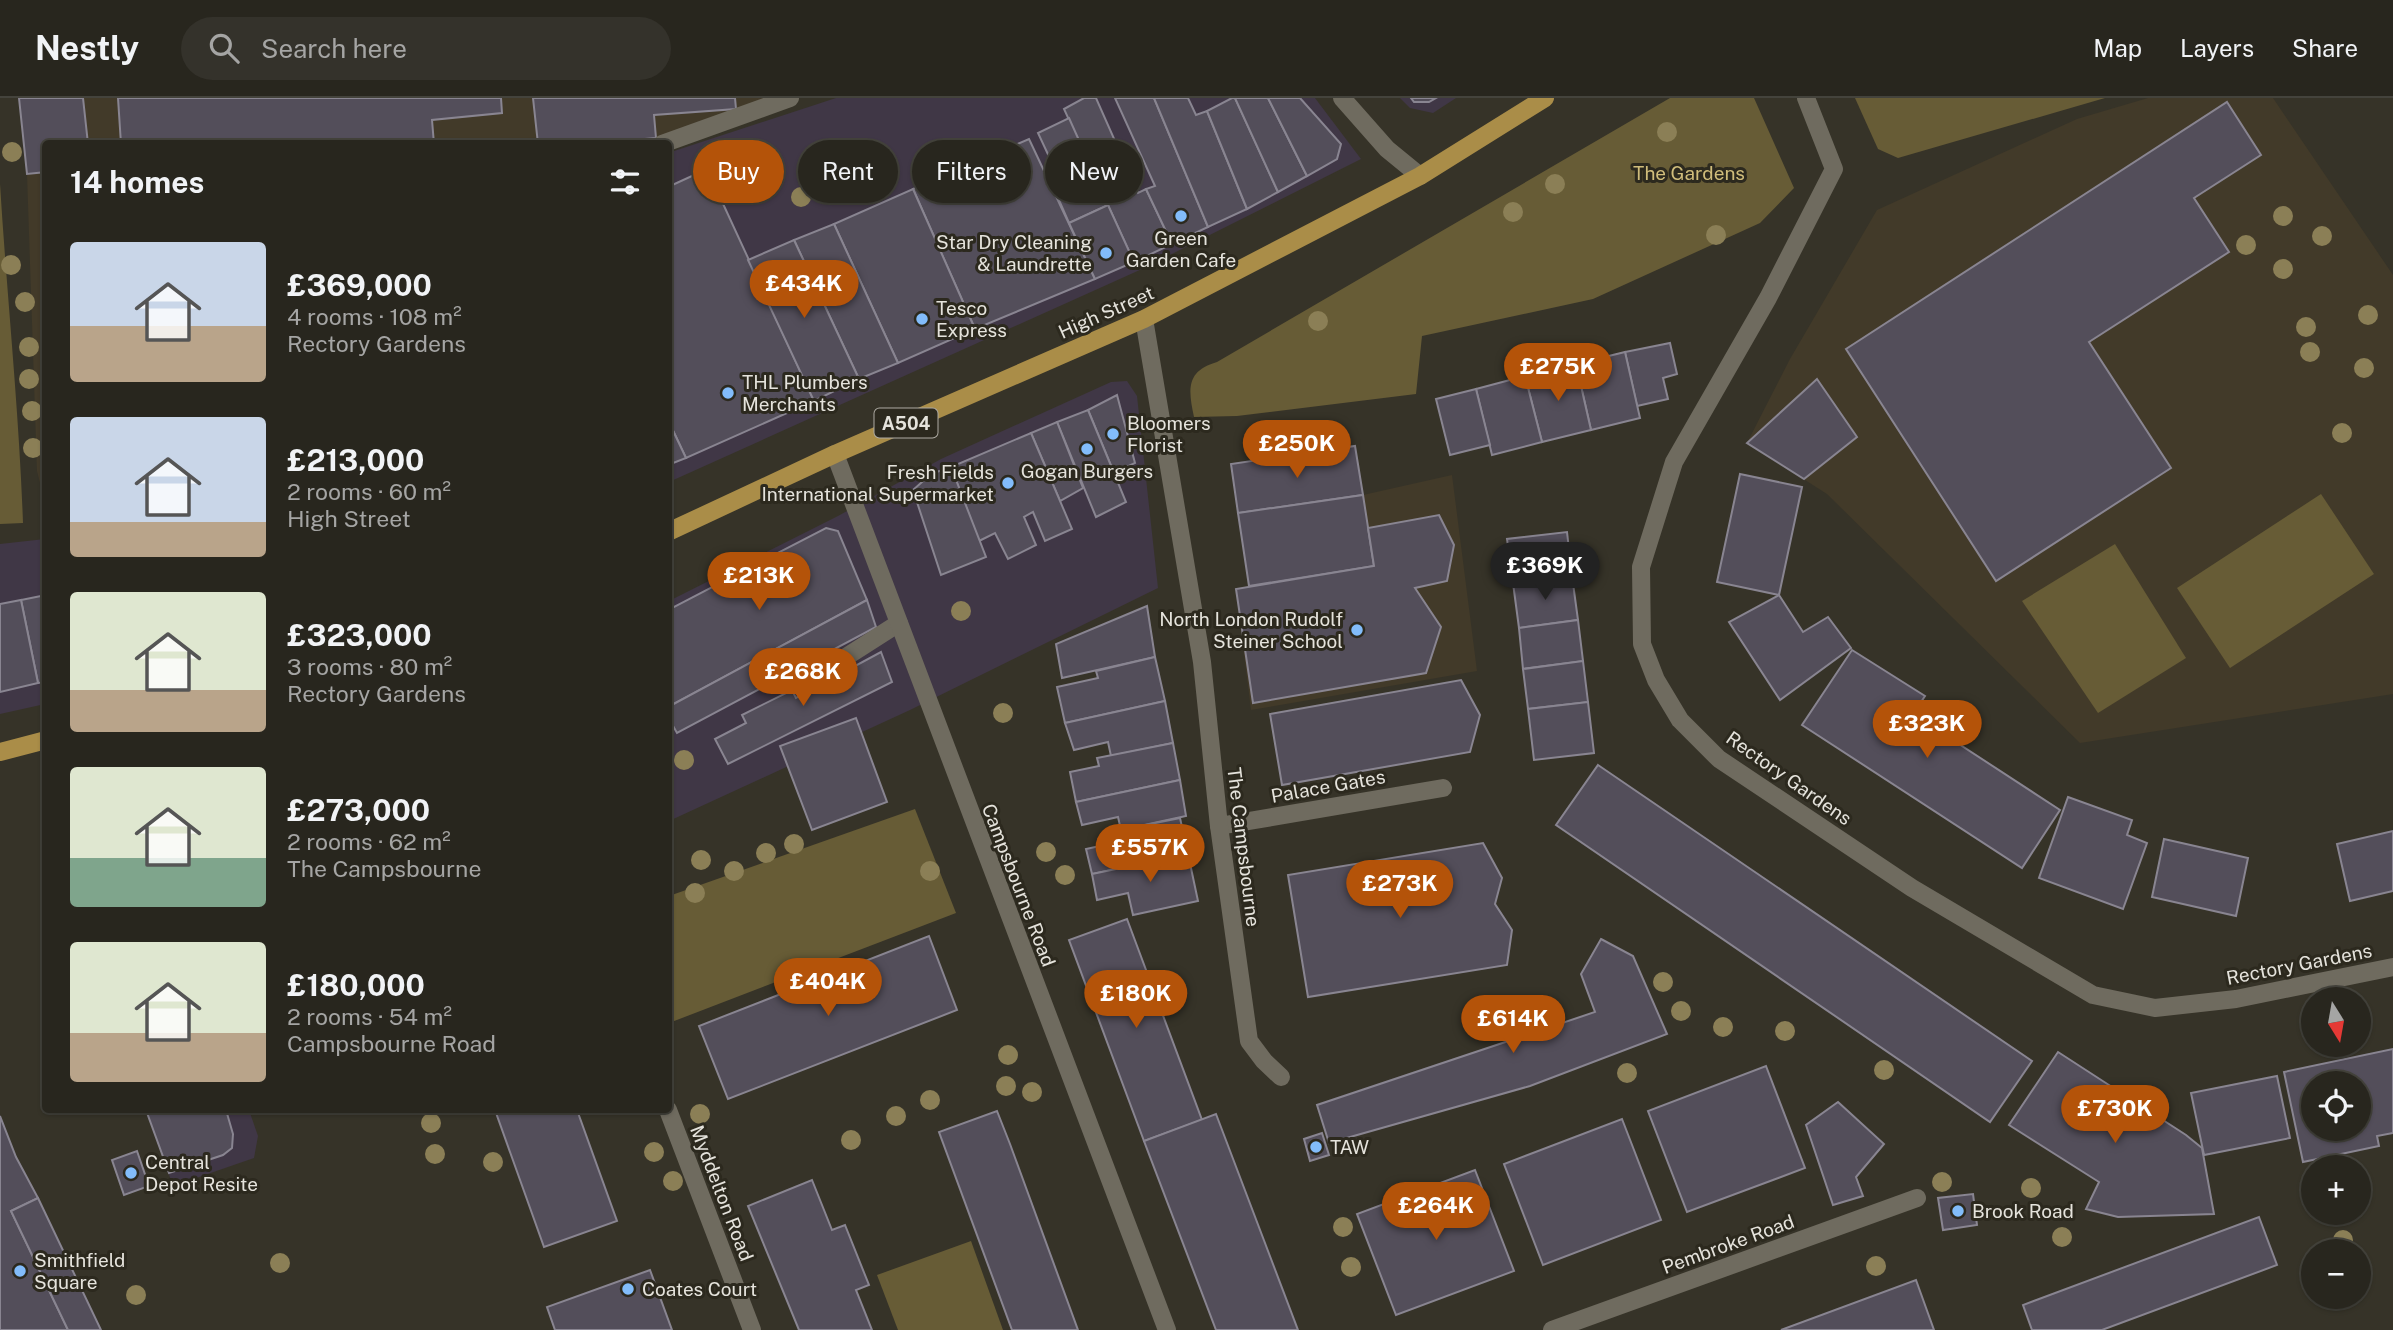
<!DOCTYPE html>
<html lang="en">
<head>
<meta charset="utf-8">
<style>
	body { margin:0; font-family:"Public Sans",sans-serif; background:#34322b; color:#f1f3f6; height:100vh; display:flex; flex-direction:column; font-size:26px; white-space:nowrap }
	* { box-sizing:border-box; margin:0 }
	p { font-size:23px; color:#a5a5a4 }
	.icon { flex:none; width:38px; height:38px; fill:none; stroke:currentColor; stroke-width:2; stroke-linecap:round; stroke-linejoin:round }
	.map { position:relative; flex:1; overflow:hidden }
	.panel { position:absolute; left:42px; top:42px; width:630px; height:973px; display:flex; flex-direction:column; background:#28261e; border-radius:7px; box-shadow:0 2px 5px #0004,0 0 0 2px #44433c }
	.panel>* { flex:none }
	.hud { position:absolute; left:693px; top:42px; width:665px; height:63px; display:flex; gap:14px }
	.needle { width:46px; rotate:169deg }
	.tools { position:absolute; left:2301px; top:889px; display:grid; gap:14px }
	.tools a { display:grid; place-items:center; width:70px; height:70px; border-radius:50%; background:#28261e; box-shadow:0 2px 5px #0004,0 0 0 2px #44433c; font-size:35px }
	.price { position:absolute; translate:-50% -60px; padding:0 16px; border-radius:24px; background:#b45309; color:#fff; font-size:23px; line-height:46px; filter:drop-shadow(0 2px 4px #0008) }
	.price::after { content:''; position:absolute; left:50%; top:42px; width:21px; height:16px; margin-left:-10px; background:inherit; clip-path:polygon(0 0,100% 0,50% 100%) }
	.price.current { background:#222; color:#fff }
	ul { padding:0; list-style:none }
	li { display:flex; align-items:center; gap:21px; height:175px; padding:0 28px }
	li span { display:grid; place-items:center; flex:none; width:196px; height:140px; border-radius:7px; color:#555 }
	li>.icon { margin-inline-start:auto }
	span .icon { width:84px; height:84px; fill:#fffc; stroke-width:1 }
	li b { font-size:30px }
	h2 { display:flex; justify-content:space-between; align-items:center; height:84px; padding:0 28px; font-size:30px }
	.tag { padding:0 24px; border-radius:32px; background:#28261e; box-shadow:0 2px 5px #0004,0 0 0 2px #44433c; font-size:24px; line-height:63px }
	.tag.current { background:#b45309; color:#fff }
	header { display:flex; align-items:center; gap:42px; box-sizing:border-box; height:98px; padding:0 35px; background:#28261e; border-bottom:2px solid #44433c }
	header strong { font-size:33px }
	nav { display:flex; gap:38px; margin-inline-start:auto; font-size:24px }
	.search { width:490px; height:63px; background:#34322b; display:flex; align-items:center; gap:18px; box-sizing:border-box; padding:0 24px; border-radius:38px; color:#a5a5a4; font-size:26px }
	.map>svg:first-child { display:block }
	.commercial { fill:#403746 }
	.education { fill:#423a29 }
	.green { fill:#675c36 }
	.building { fill:#534e5a; stroke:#898591; stroke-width:2; fill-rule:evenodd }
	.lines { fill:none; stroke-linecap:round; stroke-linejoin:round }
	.service { stroke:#6f6b5f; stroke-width:18 }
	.minor { stroke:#6f6b5f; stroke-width:18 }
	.primary { stroke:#aa8d48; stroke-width:18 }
	.tree { fill:#8b7f56 }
	.poi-dot { fill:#82bcfa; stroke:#2c291e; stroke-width:2.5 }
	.labels { text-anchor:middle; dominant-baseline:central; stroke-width:6; stroke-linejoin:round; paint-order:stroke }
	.shield { fill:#2c291e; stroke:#aeaba3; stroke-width:2 }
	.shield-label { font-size:18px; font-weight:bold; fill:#e5e3dc }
	.park-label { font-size:19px; fill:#d0bd7b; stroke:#2c291e }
	.poi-label { font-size:19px; fill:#e5e3dc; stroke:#2c291e; text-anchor:start }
	.street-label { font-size:19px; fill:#e5e3dc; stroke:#2c291e }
</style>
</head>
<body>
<header>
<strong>Nestly</strong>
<div class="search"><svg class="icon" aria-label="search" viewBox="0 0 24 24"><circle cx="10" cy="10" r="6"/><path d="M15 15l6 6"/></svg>Search here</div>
<nav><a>Map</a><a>Layers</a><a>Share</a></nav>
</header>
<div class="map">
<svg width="2393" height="1232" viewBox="0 0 2393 1232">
	<rect width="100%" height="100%" fill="#363328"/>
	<g class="commercial">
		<path d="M836,0H1315L1361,61L1142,171L669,384L668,55Z"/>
		<path d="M1400,0H1456L1433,15L1410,10Z"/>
		<path d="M1127,283L1137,298L1158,490L910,612L669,723V503L838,418L941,361L1111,284Z"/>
		<path d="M45,441V606L0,616V446Z"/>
		<path d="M146,1012H249L258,1038L254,1060L173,1088Z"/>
	</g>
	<g class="education">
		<path d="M19,0H779L658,45L46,46L45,405L37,373L27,76Z"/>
		<path d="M2148,0H2273L2393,177V596L2080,645L1827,396L1747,345L1790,261L1877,112L2077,21Z"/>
		<path d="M1452,377L1477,573L1251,612L1236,491L1249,488L1363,397Z"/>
	</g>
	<g class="green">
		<path d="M1670,0H1754L1794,90L1760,125L1593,201L1422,238L1416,296L1237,318L1194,319C1188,291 1186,273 1217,264Z"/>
		<path d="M1855,0H2105L1898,60L1878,51Z"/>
		<path d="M0,86C7,199 19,312 23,425L0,426Z"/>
		<path d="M2321,396L2374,476L2230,570L2177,490Z"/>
		<path d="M2115,446L2186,560L2098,615L2022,503Z"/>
		<path d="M915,711L956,815L669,925V798Z"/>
		<path d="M971,1143L1003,1232H898L877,1177Z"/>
	</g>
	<g class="building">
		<path d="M19,0H83L88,46H46V74L27,76Z"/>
		<path d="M118,0H501L502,15L432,22L434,46H121Z"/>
		<path d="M533,0H735L736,11L654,17L656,40L589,46H538Z"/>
		<path d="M1084,0H1096L1138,95L1146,91L1172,146L1134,164L1064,11Z"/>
		<path d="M1115,0H1154L1208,129L1172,146L1146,91L1155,88Z"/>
		<path d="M1154,0H1188L1196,17L1207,13L1247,111L1208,129Z"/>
		<path d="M1232,0H1235L1278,94L1247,111L1207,13Z"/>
		<path d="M1235,0H1268L1307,78L1278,94Z"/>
		<path d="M1268,0H1300L1341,46L1337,61L1307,78Z"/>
		<path d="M1411,0H1436L1429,4H1414Z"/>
		<path d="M2227,4L2261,57L2194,100L2229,154L2089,244L2171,370L1996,483L1846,251Z"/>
		<path d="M1069,20L1108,107L1069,125L1052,86L1060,82L1038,35Z"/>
		<path d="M1029,41L1095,181L975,231L913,91Z"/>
		<path d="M707,71L814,303L686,360L668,322V89Z"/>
		<path d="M913,91L975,231L898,265L834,126Z"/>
		<path d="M1108,107L1134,164L1095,181L1069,125Z"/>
		<path d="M834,126L898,265L859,281L794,142Z"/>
		<path d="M794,142L859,281L814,303L748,162Z"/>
		<path d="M1670,245L1677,276L1663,280L1668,301L1637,308L1625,254Z"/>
		<path d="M1625,254L1640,320L1591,332L1576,266Z"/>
		<path d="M1576,266L1591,332L1542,344L1525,278Z"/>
		<path d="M1525,278L1542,344L1492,357L1476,291Z"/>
		<path d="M1817,281L1857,339L1804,381L1747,345Z"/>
		<path d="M1476,291L1490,347L1450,357L1436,301Z"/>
		<path d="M1117,297L1135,365L1114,375L1088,312Z"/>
		<path d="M1088,312L1126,404L1096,419L1057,324Z"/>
		<path d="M668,322L686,360L668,367Z"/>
		<path d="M1057,324L1083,390L1060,403L1031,335Z"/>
		<path d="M1031,335L1072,431L1045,443L1033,414L1024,419L1036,447L1008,461L995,435L979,443L951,369Z"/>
		<path d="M1355,348L1363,397L1238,415L1231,366Z"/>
		<path d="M951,369L986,459L941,477L913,392L931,376Z"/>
		<path d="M1740,376L1802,389L1779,497L1717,484Z"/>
		<path d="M1363,397L1374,468L1249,488L1238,415Z"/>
		<path d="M1439,417L1454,447L1447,483L1415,490L1441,529L1426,575L1253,605L1236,491L1374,468L1368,430Z"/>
		<path d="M826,430L838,433L867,502L668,609V512Z"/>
		<path d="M1567,434L1572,478L1513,485L1507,441Z"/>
		<path d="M1572,478L1578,522L1519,530L1513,485Z"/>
		<path d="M46,497V584L38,585L21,502Z"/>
		<path d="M1779,497L1803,534L1828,519L1851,550L1780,602L1729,524Z"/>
		<path d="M21,502L38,585L0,594V506Z"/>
		<path d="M867,502L876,529L677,635L668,619V609Z"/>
		<path d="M1147,508L1155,559L1062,580L1056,546Z"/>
		<path d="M1578,522L1583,563L1523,571L1519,530Z"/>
		<path d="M1852,552L1925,598L1913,616L2060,712L2022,770L1802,627Z"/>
		<path d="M881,554L892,584L728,666L715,641L746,625L742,617L792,592L796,600Z"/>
		<path d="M1155,559L1165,603L1065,625L1057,589L1098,580L1096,573Z"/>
		<path d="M1583,563L1588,604L1528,611L1523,571Z"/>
		<path d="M1461,582L1480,617L1470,654L1282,687L1270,616Z"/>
		<path d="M1165,603L1173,645L1111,658L1108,644L1074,652L1065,625Z"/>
		<path d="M1588,604L1594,655L1534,662L1528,611Z"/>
		<path d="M856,620L887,704L812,732L780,648Z"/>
		<path d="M1173,645L1180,682L1076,704L1070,674L1099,668L1097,660Z"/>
		<path d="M1598,667L2032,963L1990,1024L1556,727Z"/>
		<path d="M1180,682L1186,718L1121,732L1118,719L1082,727L1076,704Z"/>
		<path d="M2068,699L2132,722L2127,737L2147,745L2123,811L2039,780Z"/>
		<path d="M1180,720L1188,756L1092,776L1086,751L1123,743L1121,732Z"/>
		<path d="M2393,733V793L2350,803L2337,746Z"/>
		<path d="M2164,741L2248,760L2236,818L2152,799Z"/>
		<path d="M1483,745L1502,780L1495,806L1512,832L1507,867L1308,899L1288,777Z"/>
		<path d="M1188,756L1198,803L1133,817L1128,795L1097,802L1092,776Z"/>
		<path d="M1127,821L1202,1022L1144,1043L1069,842Z"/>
		<path d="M929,838L957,912L728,1001L699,928Z"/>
		<path d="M1601,841L1633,858L1667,936L1530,988L1329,1045L1317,1007L1595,914L1581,876Z"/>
		<path d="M2393,951V1035L2377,1038L2379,1048L2303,1064L2284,974ZM2314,985H2359V1031H2314Z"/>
		<path d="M2058,954L2186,1037L2202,1050L2214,1116L2118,1119L2086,1111L2099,1084L2009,1027Z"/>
		<path d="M1766,968L1805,1070L1687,1114L1648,1013Z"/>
		<path d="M2277,978L2290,1040L2204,1057L2191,995Z"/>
		<path d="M1838,1004L1884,1046L1856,1079L1863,1098L1833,1107L1806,1027Z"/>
		<path d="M146,1012H226L233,1036L232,1050L223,1057L169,1075Z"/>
		<path d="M495,1012H577L617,1123L544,1149Z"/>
		<path d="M997,1013L1010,1046L1078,1232H1012L939,1034Z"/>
		<path d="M1216,1016L1298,1232H1216L1144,1043Z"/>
		<path d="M0,1018L16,1059L38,1100L11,1113L68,1232H0Z"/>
		<path d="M1622,1021L1661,1122L1543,1167L1504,1066Z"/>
		<path d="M1322,1035L1329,1057L1310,1063L1304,1041Z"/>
		<path d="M137,1053L149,1088L124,1097L112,1062Z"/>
		<path d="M1475,1072L1514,1173L1396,1217L1357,1116Z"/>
		<path d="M812,1082L832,1132L845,1127L869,1187L856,1192L872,1232H799L748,1108Z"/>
		<path d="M1973,1096L1977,1127L1943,1132L1938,1100Z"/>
		<path d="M38,1100L101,1232H68L11,1113Z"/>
		<path d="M2259,1119L2277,1167L2102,1232H2032L2023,1207Z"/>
		<path d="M650,1172L672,1232H555L547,1209Z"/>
		<path d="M1916,1182L1934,1232H1781Z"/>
	</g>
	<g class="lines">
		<g class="service">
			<path d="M662,46L790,0"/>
			<path d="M810,582L899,525"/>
			<path d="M1219,728L1443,690"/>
		</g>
		<g class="minor">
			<path d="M1342,0L1387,51L1420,78"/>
			<path d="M1806,0L1834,71L1768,200L1674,364L1641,469L1642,546L1656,582L1680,622L1719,661L1912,790L2093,897L2155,910L2236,901L2393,869"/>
			<path d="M1144,221L1202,564L1219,728L1249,943L1264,963L1281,979"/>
			<path d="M835,356L1167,1232"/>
			<path d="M668,1012L752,1232"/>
			<path d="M1552,1232L1917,1100"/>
		</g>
		<g class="primary">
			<path d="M668,434L835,356L1144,221L1420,78L1545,0"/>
			<path d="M0,654L46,642"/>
		</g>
	</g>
	<g class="tree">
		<circle cx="1667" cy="34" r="10"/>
		<circle cx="12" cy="54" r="10"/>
		<circle cx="757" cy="56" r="10"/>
		<circle cx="1555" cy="86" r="10"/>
		<circle cx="801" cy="99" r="10"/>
		<circle cx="1513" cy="114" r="10"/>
		<circle cx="2283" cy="118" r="10"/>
		<circle cx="1716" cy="137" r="10"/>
		<circle cx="2322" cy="138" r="10"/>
		<circle cx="2246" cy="147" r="10"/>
		<circle cx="11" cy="167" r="10"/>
		<circle cx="2283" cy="171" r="10"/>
		<circle cx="25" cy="204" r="10"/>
		<circle cx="2368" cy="217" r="10"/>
		<circle cx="1318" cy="223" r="10"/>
		<circle cx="2306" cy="229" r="10"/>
		<circle cx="29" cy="249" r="10"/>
		<circle cx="2310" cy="254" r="10"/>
		<circle cx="2364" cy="270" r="10"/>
		<circle cx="29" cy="281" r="10"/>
		<circle cx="32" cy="313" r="10"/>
		<circle cx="2342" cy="335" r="10"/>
		<circle cx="33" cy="350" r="10"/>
		<circle cx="961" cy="513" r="10"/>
		<circle cx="1003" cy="615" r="10"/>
		<circle cx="684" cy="662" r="10"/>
		<circle cx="794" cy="746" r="10"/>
		<circle cx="1046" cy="754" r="10"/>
		<circle cx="766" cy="755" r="10"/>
		<circle cx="701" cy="762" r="10"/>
		<circle cx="734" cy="773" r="10"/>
		<circle cx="930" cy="773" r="10"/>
		<circle cx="1065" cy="777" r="10"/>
		<circle cx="695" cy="795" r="10"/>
		<circle cx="1663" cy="884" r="10"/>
		<circle cx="1681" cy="913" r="10"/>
		<circle cx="1723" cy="929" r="10"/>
		<circle cx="1785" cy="933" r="10"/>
		<circle cx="1008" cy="957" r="10"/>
		<circle cx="1884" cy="972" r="10"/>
		<circle cx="1627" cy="975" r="10"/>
		<circle cx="1006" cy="988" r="10"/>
		<circle cx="1032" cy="994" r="10"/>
		<circle cx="930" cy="1002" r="10"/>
		<circle cx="700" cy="1016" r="10"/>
		<circle cx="896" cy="1018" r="10"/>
		<circle cx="431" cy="1025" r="10"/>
		<circle cx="851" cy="1042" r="10"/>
		<circle cx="654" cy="1054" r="10"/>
		<circle cx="435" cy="1056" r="10"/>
		<circle cx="493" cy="1064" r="10"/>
		<circle cx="673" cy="1083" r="10"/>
		<circle cx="1942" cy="1084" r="10"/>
		<circle cx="2031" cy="1090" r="10"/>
		<circle cx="1343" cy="1129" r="10"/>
		<circle cx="2062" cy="1139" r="10"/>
		<circle cx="2343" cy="1142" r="10"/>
		<circle cx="280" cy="1165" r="10"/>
		<circle cx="1876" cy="1168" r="10"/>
		<circle cx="1351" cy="1169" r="10"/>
		<circle cx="136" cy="1197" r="10"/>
	</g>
	<g class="poi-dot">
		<circle cx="1181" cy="118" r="7"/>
		<circle cx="1106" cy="155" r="7"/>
		<circle cx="922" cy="221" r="7"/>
		<circle cx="728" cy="295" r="7"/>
		<circle cx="1113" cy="336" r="7"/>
		<circle cx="1087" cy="351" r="7"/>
		<circle cx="1008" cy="385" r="7"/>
		<circle cx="1357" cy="532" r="7"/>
		<circle cx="1316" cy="1049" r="7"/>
		<circle cx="131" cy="1075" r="7"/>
		<circle cx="1958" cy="1113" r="7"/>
		<circle cx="20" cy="1173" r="7"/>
		<circle cx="628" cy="1191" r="7"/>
	</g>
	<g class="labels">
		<rect class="shield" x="874.5" y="310.5" width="63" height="29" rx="5"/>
		<g class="shield-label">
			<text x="906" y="325">A504</text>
		</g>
		<g class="park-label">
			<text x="1689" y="75">The Gardens</text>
		</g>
		<g class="poi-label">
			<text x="1181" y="140" text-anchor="middle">Green<tspan x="1181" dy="22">Garden Cafe</tspan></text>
			<text x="1092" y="144" text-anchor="end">Star Dry Cleaning<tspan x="1092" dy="22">&amp; Laundrette</tspan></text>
			<text x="936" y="210">Tesco<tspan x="936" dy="22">Express</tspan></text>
			<text x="742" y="284">THL Plumbers<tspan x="742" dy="22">Merchants</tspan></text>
			<text x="1127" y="325">Bloomers<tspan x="1127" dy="22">Florist</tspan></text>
			<text x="1087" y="373" text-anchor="middle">Gogan Burgers</text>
			<text x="994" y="374" text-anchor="end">Fresh Fields<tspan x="994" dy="22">International Supermarket</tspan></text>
			<text x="1343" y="521" text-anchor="end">North London Rudolf<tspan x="1343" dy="22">Steiner School</tspan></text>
			<text x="1330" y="1049">TAW</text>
			<text x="145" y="1064">Central<tspan x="145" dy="22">Depot Resite</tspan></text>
			<text x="1972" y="1113">Brook Road</text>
			<text x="34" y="1162">Smithfield<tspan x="34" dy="22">Square</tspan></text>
			<text x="642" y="1191">Coates Court</text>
		</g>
		<g class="street-label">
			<text transform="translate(1106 214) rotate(-24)">High Street</text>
			<text transform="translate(1789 680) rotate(35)">Rectory Gardens</text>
			<text transform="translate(1328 688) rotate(-10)">Palace Gates</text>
			<text transform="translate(1244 749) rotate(83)">The Campsbourne</text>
			<text transform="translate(1019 787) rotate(69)">Campsbourne Road</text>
			<text transform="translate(2299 866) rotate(-11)">Rectory Gardens</text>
			<text transform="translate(722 1095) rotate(69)">Myddelton Road</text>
			<text transform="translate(1728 1146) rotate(-20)">Pembroke Road</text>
		</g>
	</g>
</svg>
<div class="tools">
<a><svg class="needle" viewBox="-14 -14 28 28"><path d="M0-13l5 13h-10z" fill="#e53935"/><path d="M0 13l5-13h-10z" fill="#a5a5a4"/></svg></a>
<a><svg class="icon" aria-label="locate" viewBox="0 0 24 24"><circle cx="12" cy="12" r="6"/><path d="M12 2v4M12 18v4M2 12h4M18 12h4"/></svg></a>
<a>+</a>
<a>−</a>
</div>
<b class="price" style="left:804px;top:222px">£434K</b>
<b class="price" style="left:1558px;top:305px">£275K</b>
<b class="price" style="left:1297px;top:382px">£250K</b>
<b class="price current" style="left:1545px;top:504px">£369K</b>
<b class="price" style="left:759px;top:514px">£213K</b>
<b class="price" style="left:803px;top:610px">£268K</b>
<b class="price" style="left:1927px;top:662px">£323K</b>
<b class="price" style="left:1150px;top:786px">£557K</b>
<b class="price" style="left:1400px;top:822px">£273K</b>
<b class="price" style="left:828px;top:920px">£404K</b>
<b class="price" style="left:1136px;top:932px">£180K</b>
<b class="price" style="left:1513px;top:957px">£614K</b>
<b class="price" style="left:2115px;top:1047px">£730K</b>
<b class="price" style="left:1436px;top:1144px">£264K</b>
<div class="hud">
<a class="tag current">Buy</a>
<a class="tag">Rent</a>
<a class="tag">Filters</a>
<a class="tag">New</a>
</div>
<section class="panel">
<h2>14 homes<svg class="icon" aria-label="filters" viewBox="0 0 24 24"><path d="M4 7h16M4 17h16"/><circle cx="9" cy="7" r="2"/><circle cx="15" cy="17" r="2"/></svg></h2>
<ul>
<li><span style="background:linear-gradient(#c9d6e8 60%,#b9a48a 0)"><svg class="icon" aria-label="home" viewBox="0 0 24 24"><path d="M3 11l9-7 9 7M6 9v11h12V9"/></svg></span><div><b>£369,000</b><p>4 rooms · 108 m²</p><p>Rectory Gardens</p></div></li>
<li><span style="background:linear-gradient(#c9d6e8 75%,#b9a48a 0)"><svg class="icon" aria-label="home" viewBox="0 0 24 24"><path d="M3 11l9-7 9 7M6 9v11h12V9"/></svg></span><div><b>£213,000</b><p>2 rooms · 60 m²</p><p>High Street</p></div></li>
<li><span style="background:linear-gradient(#dfe7d0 70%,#b9a48a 0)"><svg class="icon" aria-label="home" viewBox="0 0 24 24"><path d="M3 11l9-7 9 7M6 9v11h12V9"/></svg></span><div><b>£323,000</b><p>3 rooms · 80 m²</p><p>Rectory Gardens</p></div></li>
<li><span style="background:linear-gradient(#dfe7d0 65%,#7fa58c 0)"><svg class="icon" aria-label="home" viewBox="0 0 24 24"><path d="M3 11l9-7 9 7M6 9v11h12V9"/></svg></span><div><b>£273,000</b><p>2 rooms · 62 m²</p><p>The Campsbourne</p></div></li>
<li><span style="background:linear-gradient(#dfe7d0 65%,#b9a48a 0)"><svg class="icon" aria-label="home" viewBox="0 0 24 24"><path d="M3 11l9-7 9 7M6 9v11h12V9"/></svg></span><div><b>£180,000</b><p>2 rooms · 54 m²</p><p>Campsbourne Road</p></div></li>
</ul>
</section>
</div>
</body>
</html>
